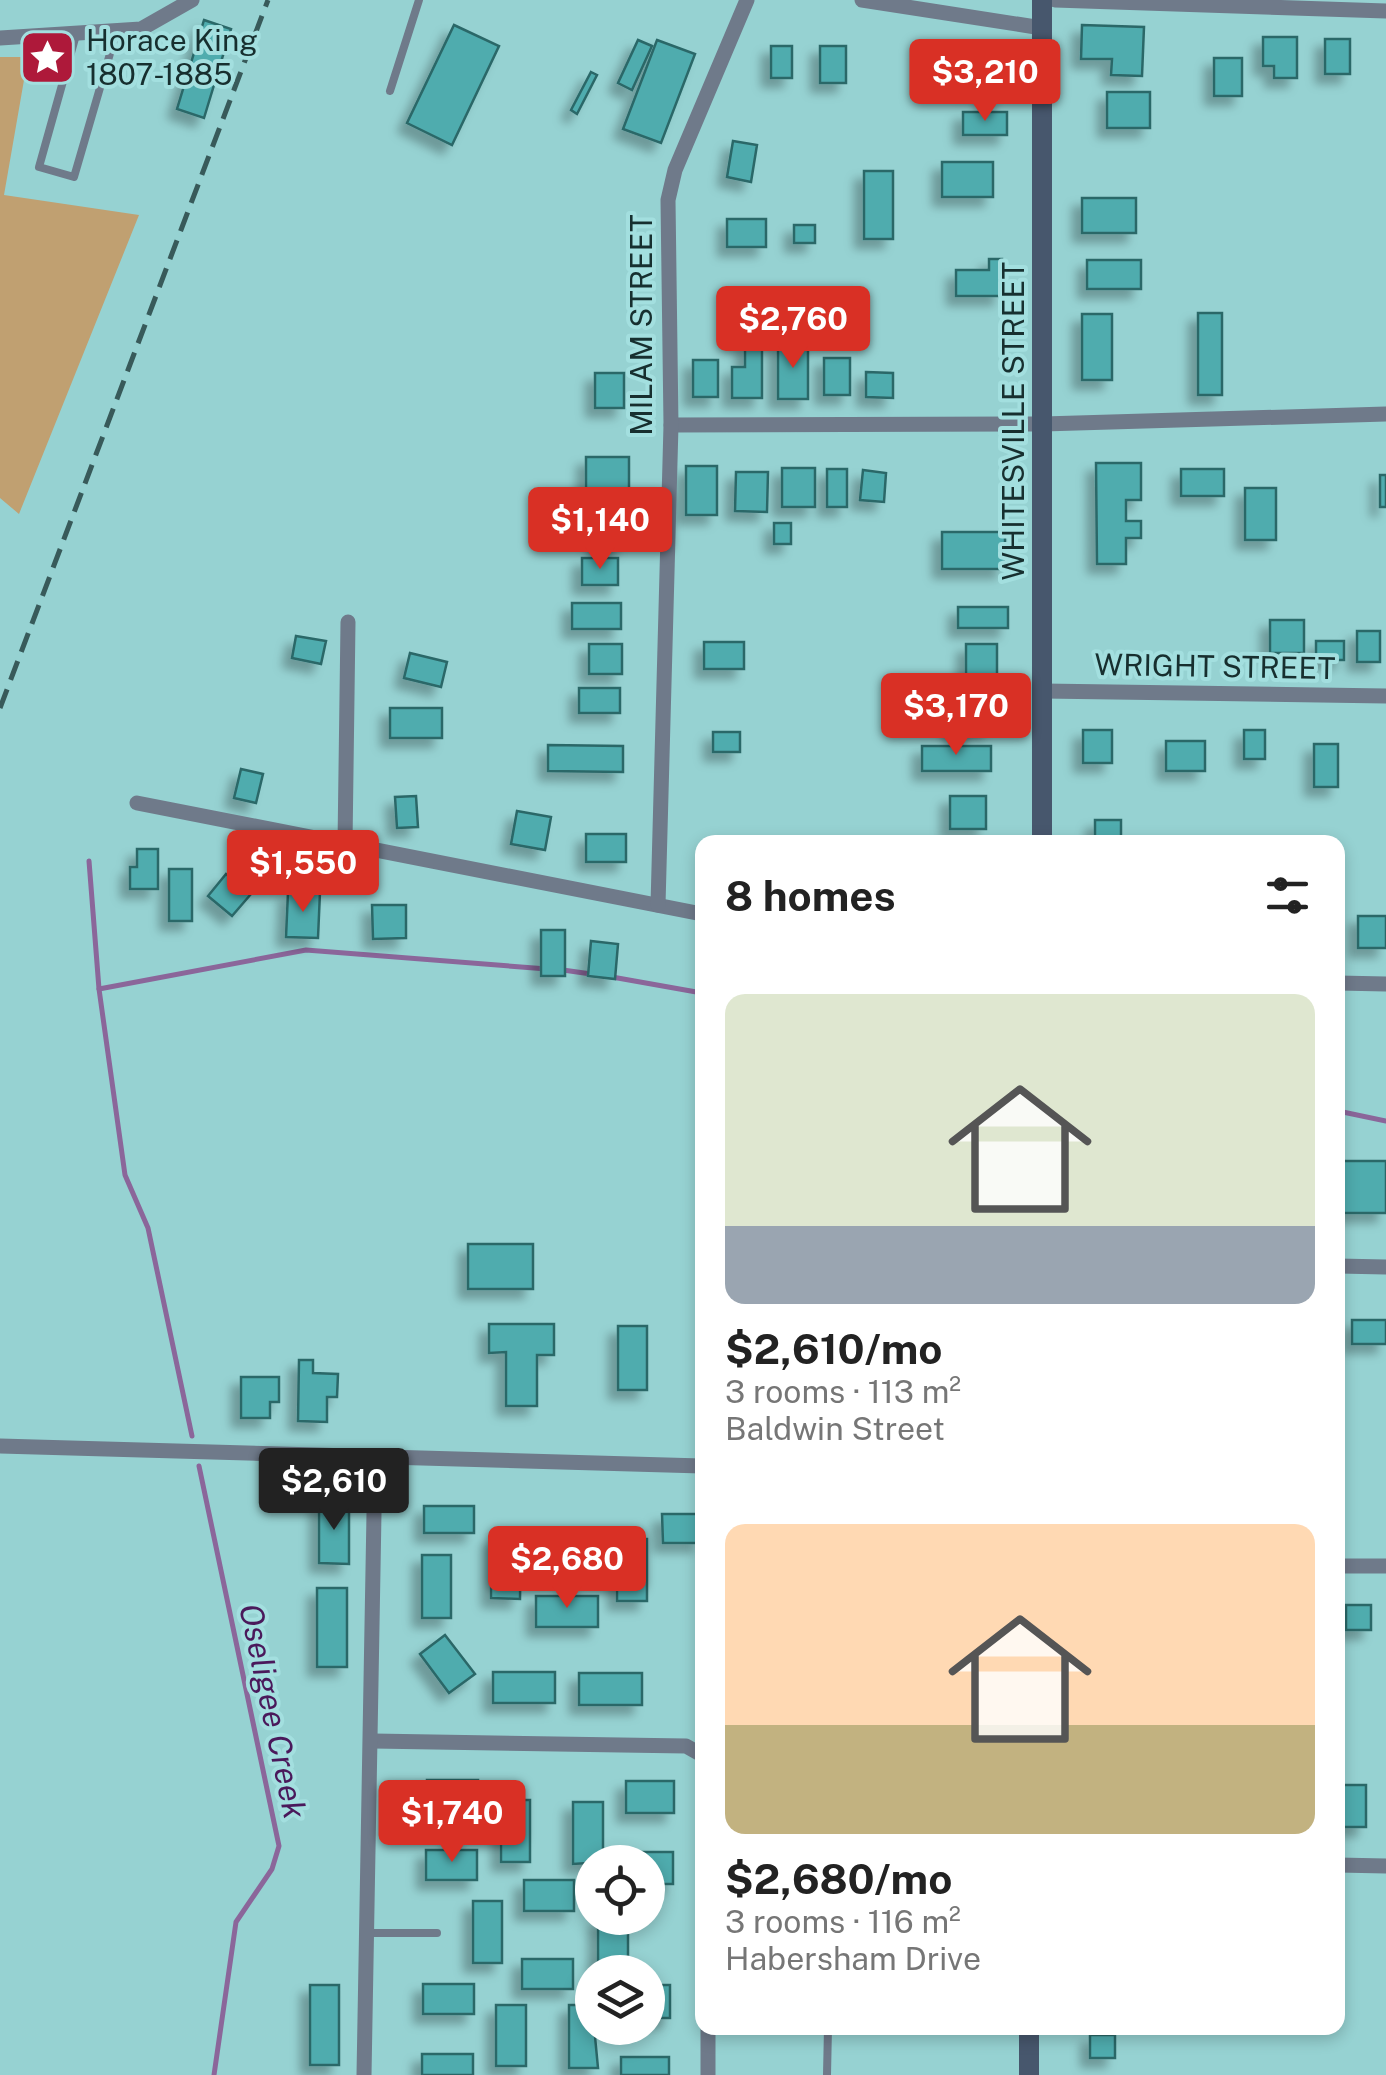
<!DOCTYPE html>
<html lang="en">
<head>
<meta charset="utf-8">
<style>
	body { margin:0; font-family:"Public Sans",sans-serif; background:#f2f2f2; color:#222; height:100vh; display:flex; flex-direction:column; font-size:38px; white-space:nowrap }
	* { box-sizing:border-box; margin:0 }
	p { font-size:32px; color:#767676 }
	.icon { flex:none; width:55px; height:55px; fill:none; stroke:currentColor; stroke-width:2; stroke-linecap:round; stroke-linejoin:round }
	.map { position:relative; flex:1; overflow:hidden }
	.panel { position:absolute; left:695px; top:835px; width:650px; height:1200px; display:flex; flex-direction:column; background:#fff; border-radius:20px; box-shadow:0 5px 15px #0003 }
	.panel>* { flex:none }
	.tools { position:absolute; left:575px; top:1845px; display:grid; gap:20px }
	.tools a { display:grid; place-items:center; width:90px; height:90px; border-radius:50%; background:#fff; box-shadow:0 5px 15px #0003; font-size:50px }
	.price { position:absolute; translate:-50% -85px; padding:0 22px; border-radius:10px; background:#d93025; color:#fff; font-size:32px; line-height:65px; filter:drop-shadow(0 2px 5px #0008) }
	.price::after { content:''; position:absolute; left:50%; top:60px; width:30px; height:22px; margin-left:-15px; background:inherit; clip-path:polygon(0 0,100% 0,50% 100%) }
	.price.active { background:#222; color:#fff }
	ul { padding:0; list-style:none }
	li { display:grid; align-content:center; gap:20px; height:530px; padding:0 30px }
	li span { display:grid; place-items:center; height:310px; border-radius:20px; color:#555 }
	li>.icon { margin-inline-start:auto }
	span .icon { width:180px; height:180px; fill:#fffc; stroke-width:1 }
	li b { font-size:42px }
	h2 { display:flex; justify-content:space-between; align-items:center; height:120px; padding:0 30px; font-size:42px }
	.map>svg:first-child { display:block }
	.green { fill:#c0a071 }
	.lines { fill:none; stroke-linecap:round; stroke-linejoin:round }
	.stream { stroke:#8b669a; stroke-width:5 }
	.building { fill:#4facae; stroke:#2c6768; stroke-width:2.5; filter:url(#shadow) }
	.service { stroke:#6f7a8a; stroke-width:8 }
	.minor { stroke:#6f7a8a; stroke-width:15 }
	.secondary { stroke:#47576d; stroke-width:20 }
	.rail { stroke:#385a5a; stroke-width:5; stroke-dasharray:20 10; stroke-linecap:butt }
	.labels { text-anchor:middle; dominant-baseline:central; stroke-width:8; stroke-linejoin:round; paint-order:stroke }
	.poi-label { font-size:30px; fill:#172f2f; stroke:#a3dfdf; text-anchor:start }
	.street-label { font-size:30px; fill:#172f2f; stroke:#a3dfdf }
	.water-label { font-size:32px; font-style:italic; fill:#4a195b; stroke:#a3dfdf }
</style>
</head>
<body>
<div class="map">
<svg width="1386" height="2075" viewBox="0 0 1386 2075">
	<defs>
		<filter id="shadow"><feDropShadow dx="-9" dy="9" stdDeviation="5" flood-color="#0004"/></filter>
	</defs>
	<rect width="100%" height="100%" fill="#96d2d2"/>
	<path class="green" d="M0,57H28L4,195L139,215L19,514L0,498Z"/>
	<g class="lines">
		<g class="stream">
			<path d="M89,861L99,989L125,1175L148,1228L192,1436"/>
			<path d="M563,970L591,974"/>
			<path d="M612,977L702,993"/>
			<path d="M99,989L306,950L547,969"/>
			<path d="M1338,1111L1386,1121"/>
			<path d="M199,1466L279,1846L272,1869L236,1922L214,2075"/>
		</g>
	</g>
	<g class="building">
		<path d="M204,20L231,29L204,118L177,109Z"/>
		<path d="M454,25L499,46L452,145L407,123Z"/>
		<path d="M1082,25L1144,27L1142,76L1111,75L1112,59H1081Z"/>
		<path d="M1263,37H1297V78H1274V66H1263Z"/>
		<rect x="1325" y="39" width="25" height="35"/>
		<path d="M638,40L652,46L632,90L618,83Z"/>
		<path d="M657,40L695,54L661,143L623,129Z"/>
		<rect x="771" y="46" width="21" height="32"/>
		<rect x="820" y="46" width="26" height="37"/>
		<rect x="967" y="52" width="38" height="36"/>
		<rect x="1214" y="58" width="28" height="38"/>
		<path d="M591,72L597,75L577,114L571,110Z"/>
		<rect x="1107" y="92" width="43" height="36"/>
		<rect x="963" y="112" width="44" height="23"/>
		<path d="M733,141L757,145L751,182L727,177Z"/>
		<rect x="942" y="162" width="51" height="35"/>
		<rect x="864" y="171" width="29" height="68"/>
		<rect x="1082" y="198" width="54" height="35"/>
		<rect x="727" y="219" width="39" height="28"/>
		<rect x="794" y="225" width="21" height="18"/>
		<path d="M989,259H1002V296H956V270H989Z"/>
		<rect x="1087" y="260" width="54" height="29"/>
		<rect x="1198" y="313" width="24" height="82"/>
		<rect x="1082" y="314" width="30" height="66"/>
		<path d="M745,342H762V398H732V367H745Z"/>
		<rect x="778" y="343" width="30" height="56"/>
		<rect x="824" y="358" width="26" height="37"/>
		<rect x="693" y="360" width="25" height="37"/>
		<path d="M866,372L893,373V398L866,397Z"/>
		<rect x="595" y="373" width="29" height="35"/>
		<rect x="586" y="457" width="43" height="33"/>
		<path d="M1096,463H1141V500H1126V521H1141V538H1126V564H1097Z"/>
		<rect x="686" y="466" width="31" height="49"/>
		<rect x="782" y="468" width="33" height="39"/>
		<rect x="827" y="469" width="20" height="38"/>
		<rect x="1181" y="469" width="43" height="27"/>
		<path d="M863,470L886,473L884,502L860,500Z"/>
		<path d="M736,472H768L767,512L735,511Z"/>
		<rect x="1380" y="475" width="6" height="32"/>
		<rect x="1245" y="488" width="31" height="52"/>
		<rect x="596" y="514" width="30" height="32"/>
		<rect x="774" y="523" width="17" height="21"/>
		<rect x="942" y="532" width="63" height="37"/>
		<rect x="582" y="558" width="36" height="27"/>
		<rect x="572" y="603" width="49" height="26"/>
		<rect x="958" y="607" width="50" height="21"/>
		<rect x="1270" y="620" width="34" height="33"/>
		<rect x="1357" y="631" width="23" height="31"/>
		<path d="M296,636L326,641L321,664L292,658Z"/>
		<rect x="1316" y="641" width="28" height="19"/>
		<rect x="704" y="642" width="40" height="27"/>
		<rect x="589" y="644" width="33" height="30"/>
		<rect x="966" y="644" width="31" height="36"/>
		<path d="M410,653L447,662L441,687L404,678Z"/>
		<rect x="579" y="688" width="41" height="25"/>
		<path d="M990,705L991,730L951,731L950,707Z"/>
		<rect x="390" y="708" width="52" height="30"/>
		<rect x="1083" y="730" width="29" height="33"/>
		<rect x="1244" y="730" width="21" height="29"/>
		<rect x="713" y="732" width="27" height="20"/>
		<rect x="1166" y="741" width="39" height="30"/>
		<rect x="1314" y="744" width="24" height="43"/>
		<path d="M548,745L623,746V772L548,771Z"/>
		<rect x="922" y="746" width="69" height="25"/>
		<path d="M241,769L263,774L256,803L234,798Z"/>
		<path d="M416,796L418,827L397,828L395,797Z"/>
		<rect x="950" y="796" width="36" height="33"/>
		<path d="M517,811L551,817L545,850L511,844Z"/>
		<rect x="1095" y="820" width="26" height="22"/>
		<rect x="586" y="834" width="40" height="28"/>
		<rect x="936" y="838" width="56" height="4"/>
		<path d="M137,849H158V889H130V867H137Z"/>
		<rect x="169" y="869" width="23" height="52"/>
		<path d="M226,874L251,894L232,916L208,896Z"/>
		<path d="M288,892H320L318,938L286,937Z"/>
		<path d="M372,905H406V938L373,939Z"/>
		<rect x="1358" y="916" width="28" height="32"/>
		<rect x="541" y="930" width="24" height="46"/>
		<path d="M591,941L618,944L615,979L588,976Z"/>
		<rect x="1338" y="1161" width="48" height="52"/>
		<rect x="468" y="1244" width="65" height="45"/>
		<rect x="1352" y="1320" width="34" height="24"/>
		<path d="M489,1324H554V1355H537V1406H506V1352L489,1353Z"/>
		<rect x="618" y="1326" width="29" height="64"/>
		<path d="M299,1360H313V1373L338,1374L337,1397H327V1422L298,1421Z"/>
		<path d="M241,1377H279V1402H270V1418H241Z"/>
		<path d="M319,1502H349V1564L319,1563Z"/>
		<rect x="424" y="1506" width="50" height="27"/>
		<path d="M662,1514H702V1543H663Z"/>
		<path d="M491,1536H521L520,1599L491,1598Z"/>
		<rect x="617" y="1539" width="30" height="62"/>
		<rect x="422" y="1555" width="29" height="63"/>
		<rect x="317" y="1588" width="30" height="79"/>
		<rect x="536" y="1596" width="62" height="31"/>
		<rect x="1346" y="1605" width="25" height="25"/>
		<path d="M445,1635L475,1674L449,1693L420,1654Z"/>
		<rect x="493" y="1672" width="62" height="31"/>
		<rect x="579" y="1673" width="63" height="32"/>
		<rect x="427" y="1780" width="51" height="30"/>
		<rect x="626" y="1781" width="48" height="32"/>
		<rect x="1341" y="1785" width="25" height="42"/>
		<rect x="501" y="1800" width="29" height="62"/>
		<path d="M573,1802H603V1862L573,1864Z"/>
		<rect x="426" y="1850" width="51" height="30"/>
		<path d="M624,1852H673V1884H648V1862H624Z"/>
		<rect x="524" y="1880" width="50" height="31"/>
		<rect x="473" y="1901" width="29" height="62"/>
		<rect x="598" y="1918" width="30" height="48"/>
		<rect x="522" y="1959" width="51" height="30"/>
		<rect x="423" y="1984" width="51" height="30"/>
		<rect x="310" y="1985" width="29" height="80"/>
		<rect x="648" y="1985" width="22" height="33"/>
		<rect x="496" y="2005" width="30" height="61"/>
		<path d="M569,2005H592L598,2068H569Z"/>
		<rect x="1090" y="2035" width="25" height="23"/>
		<rect x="422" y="2054" width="51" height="21"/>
		<rect x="621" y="2057" width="48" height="18"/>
	</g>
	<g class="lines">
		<g class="service">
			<path d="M76,35L39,167L74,177L116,33"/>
			<path d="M390,91L419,0"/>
			<path d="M366,1933H437"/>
			<path d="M827,2075L828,2028"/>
		</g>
		<g class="minor">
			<path d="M862,0L1042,28"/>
			<path d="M1055,0L1386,11"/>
			<path d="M0,38L141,29L192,0"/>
			<path d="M671,425L1043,424L1386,414"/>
			<path d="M1043,691L1386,696"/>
			<path d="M137,803L702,914"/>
			<path d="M345,844L348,622"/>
			<path d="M658,905L671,425L668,200L675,170L747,0"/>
			<path d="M1338,983L1386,984"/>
			<path d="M1338,1266L1386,1267"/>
			<path d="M0,1446L702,1466"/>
			<path d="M1338,1566H1386"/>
			<path d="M373,1741L686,1746L702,1755"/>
			<path d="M1338,1865L1386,1866"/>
			<path d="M708,2028V2075"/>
			<path d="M364,2075L375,1457"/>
		</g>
		<g class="secondary">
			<path d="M1042,842V0"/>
			<path d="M1029,2075V2028"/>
		</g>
		<path class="rail" d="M0,708L268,0"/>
	</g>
	<defs>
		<symbol id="sight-square" viewBox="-11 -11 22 22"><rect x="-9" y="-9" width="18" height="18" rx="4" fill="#ae193a" stroke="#a3dfdf"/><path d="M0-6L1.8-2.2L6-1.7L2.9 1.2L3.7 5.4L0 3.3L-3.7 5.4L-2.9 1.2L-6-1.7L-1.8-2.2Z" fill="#fff"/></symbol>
	</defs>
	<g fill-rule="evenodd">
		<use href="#sight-square" x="16" y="26" width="63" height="63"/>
	</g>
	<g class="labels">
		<g class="poi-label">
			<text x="86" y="40">Horace King<tspan x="86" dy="34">1807-1885</tspan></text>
		</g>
		<g class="street-label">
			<text transform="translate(641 325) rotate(-90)">MILAM STREET</text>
			<text transform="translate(1013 421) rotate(-90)">WHITESVILLE STREET</text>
			<text transform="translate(1215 666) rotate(1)">WRIGHT STREET</text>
		</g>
		<g class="water-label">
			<text transform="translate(273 1711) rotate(78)">Oseligee Creek</text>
		</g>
	</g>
</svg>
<div class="tools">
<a><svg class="icon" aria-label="locate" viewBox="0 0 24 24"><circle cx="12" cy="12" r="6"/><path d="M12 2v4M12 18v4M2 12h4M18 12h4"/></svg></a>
<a><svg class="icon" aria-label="layers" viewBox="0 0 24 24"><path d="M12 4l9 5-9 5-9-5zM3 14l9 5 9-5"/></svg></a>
</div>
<b class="price" style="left:985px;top:124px">$3,210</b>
<b class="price" style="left:793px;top:371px">$2,760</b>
<b class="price" style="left:600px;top:572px">$1,140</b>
<b class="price" style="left:956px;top:758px">$3,170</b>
<b class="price" style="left:303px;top:915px">$1,550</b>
<b class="price active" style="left:334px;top:1533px">$2,610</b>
<b class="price" style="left:567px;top:1611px">$2,680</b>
<b class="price" style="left:452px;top:1865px">$1,740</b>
<section class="panel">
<h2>8 homes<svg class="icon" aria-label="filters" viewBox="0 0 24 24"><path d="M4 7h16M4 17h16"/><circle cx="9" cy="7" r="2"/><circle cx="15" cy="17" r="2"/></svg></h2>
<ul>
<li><span style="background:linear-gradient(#dfe7d0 75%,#9aa5b1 0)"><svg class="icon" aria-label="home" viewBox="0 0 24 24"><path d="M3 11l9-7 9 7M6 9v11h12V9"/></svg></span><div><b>$2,610/mo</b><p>3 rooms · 113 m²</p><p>Baldwin Street</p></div></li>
<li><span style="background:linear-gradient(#ffd9b3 65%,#c2b280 0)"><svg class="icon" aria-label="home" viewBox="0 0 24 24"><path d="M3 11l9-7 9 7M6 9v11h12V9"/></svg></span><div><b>$2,680/mo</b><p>3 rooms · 116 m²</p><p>Habersham Drive</p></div></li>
</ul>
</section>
</div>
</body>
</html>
